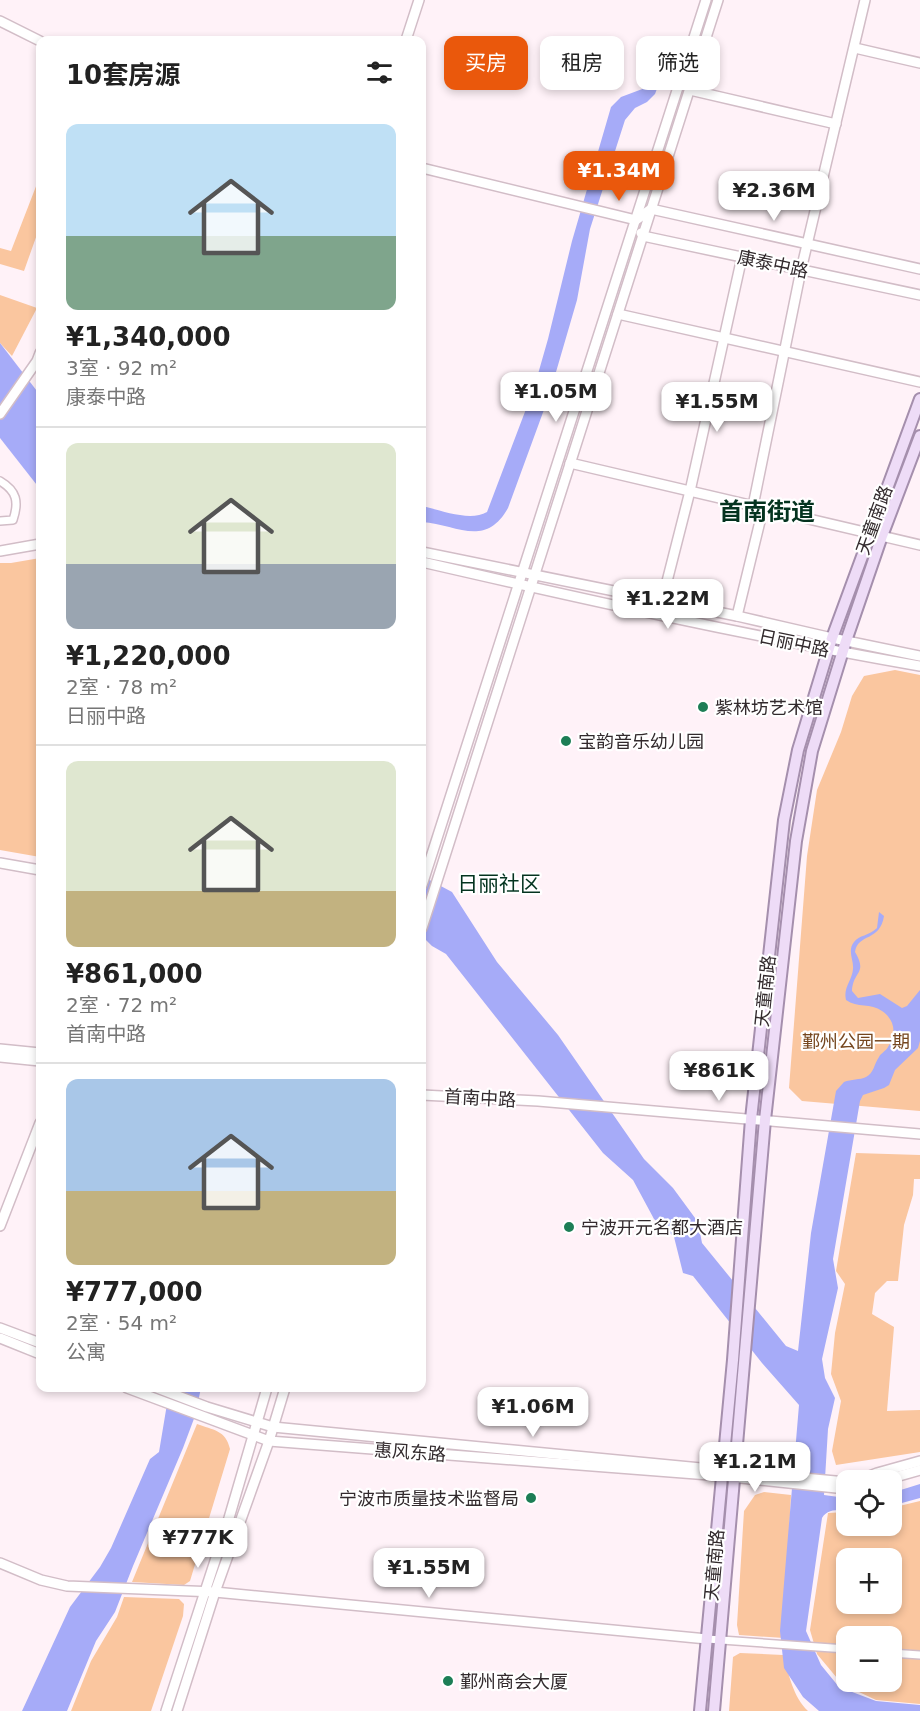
<!DOCTYPE html>
<html lang="zh">
<head>
<meta charset="utf-8">
<style>
	body { margin:0; font-family:"DejaVu Sans","Noto Sans SC",sans-serif; background:#f6f6f6; color:#222; height:100vh; display:flex; flex-direction:column; font-size:22px; white-space:nowrap }
	* { box-sizing:border-box; margin:0 }
	p { font-size:20px; color:#767676 }
	.icon { flex:none; width:33px; height:33px; fill:none; stroke:currentColor; stroke-width:2; stroke-linecap:round; stroke-linejoin:round }
	.map { position:relative; flex:1; overflow:hidden }
	.panel { position:absolute; left:36px; top:36px; width:390px; height:1356px; display:flex; flex-direction:column; background:#fff; border-radius:12px; box-shadow:0 3px 9px #0003 }
	.panel>* { flex:none }
	.top-card { position:absolute; left:444px; top:36px; width:386px; height:54px; display:flex; gap:12px }
	.fabs { position:absolute; left:836px; top:1470px; display:grid; gap:12px }
	.fabs a { display:grid; place-items:center; width:66px; height:66px; border-radius:12px; background:#fff; box-shadow:0 3px 9px #0003; font-size:30px }
	.price { position:absolute; translate:-50% -51px; padding:0 14px; border-radius:12px; background:#fff; color:#222; font-size:20px; line-height:39px; filter:drop-shadow(0 2px 3px #0008) }
	.price::after { content:''; position:absolute; left:50%; top:36px; width:18px; height:14px; margin-left:-9px; background:inherit; clip-path:polygon(0 0,100% 0,50% 100%) }
	.price.on { background:#ea580c; color:#fff }
	ul { padding:0; list-style:none }
	li { display:grid; align-content:center; gap:12px; height:318px; padding:0 30px }
	li+li { border-top:2px solid #e0e0e0 }
	li span { display:grid; place-items:center; height:186px; border-radius:12px; color:#555 }
	li>.icon { margin-inline-start:auto }
	span .icon { width:108px; height:108px; fill:#fffc; stroke-width:1 }
	li b { font-size:26px }
	h2 { display:flex; justify-content:space-between; align-items:center; height:72px; padding:0 30px; font-size:26px }
	.tag { padding:0 21px; border-radius:12px; background:#fff; box-shadow:0 3px 9px #0003; font-size:21px; line-height:54px }
	.tag.on { background:#ea580c; color:#fff }
	.map>svg:first-child { display:block }
	.green { fill:#fac69f; fill-rule:evenodd }
	.water { fill:#a6abf8 }
	.lines { fill:none; stroke-linecap:round; stroke-linejoin:round }
	.street-casing { stroke:#d2bdc7; stroke-width:10 }
	.secondary-casing { stroke:#d2bdc7; stroke-width:12 }
	.primary-casing { stroke:#a58fad; stroke-width:14 }
	.street { stroke:#fff; stroke-width:7 }
	.secondary { stroke:#fff; stroke-width:9 }
	.primary { stroke:#eedcf7; stroke-width:10 }
	.poi-dot { fill:#1d7e56; stroke:#fff; stroke-width:2 }
	.labels { text-anchor:middle; dominant-baseline:central; stroke-width:4.5; stroke-linejoin:round; paint-order:stroke }
	.street-label { font-size:18px; fill:#322a2d; stroke:#fff }
	.poi-label { font-size:18px; fill:#322a2d; stroke:#fff; text-anchor:start }
	.park-label { font-size:18px; fill:#75461e; stroke:#fff }
	.quarter-label { font-size:21px; fill:#04331f; stroke:#fff }
	.district-label { font-size:24px; font-weight:bold; fill:#04331f; stroke:#fff }
</style>
</head>
<body>
<div class="map">
<svg width="920" height="1711" viewBox="0 0 920 1711">
	<rect width="100%" height="100%" fill="#fff2f8"/>
	<g class="green">
		<path d="M40,176V226L24,271L0,264V248L11,251Z"/>
		<path d="M0,295L37,308L12,356L0,343Z"/>
		<path d="M40,558V857L0,850V563H11Z"/>
		<path d="M895,670L920,675V1111L802,1101L789,1088L807,856L817,790L841,732L852,696L864,676Z"/>
		<path d="M856,1153L920,1155V1179H914L913,1195L904,1225L898,1281H887L875,1293L872,1314L894,1327L887,1411L920,1410V1452L836,1465L832,1451L841,1401L831,1374L835,1333L845,1284L836,1271Z"/>
		<path d="M197,1424C213,1430 226,1430 230,1449L190,1581L184,1585L132,1582Z"/>
		<path d="M764,1492L791,1495L784,1638L739,1635L737,1625L744,1511L755,1495Z"/>
		<path d="M920,1501V1704L876,1700L842,1684L817,1654L810,1630L828,1513L846,1512V1526H891V1508ZM846,1558H891V1604H846ZM846,1636H891V1682H846Z"/>
		<path d="M124,1597L179,1599L184,1604L183,1616L151,1711H71L91,1661L117,1617Z"/>
		<path d="M740,1653L783,1655C789,1674 793,1697 808,1711H729L733,1657Z"/>
	</g>
	<g class="water">
		<path d="M666,37L676,38L655,94L647,102L635,108L625,120L590,229L577,300L549,396L508,508C485,549 456,524 422,522V506C440,510 470,522 487,512L534,388L548,339L572,241L611,107L621,97L645,88L652,81Z"/>
		<path d="M0,343L40,395V489L0,438Z"/>
		<path d="M422,876L452,892L497,962L558,1035L644,1159L673,1188L698,1222L702,1243L786,1346L798,1351L811,1233L836,1091L844,1082C851,1079 860,1080 866,1077C874,1073 874,1064 879,1057C881,1053 886,1051 888,1047C897,1034 895,1020 882,1011C871,1003 857,1008 846,1000C843,987 852,981 853,969C854,960 847,951 854,942C859,935 869,936 877,928L879,912L884,916C880,942 858,933 855,952C868,974 853,971 852,991L858,998L880,994L902,1008L907,1006L920,990V1041L918,1048L895,1070L889,1085L884,1088L863,1095L860,1101L833,1259L838,1288L822,1359L825,1378L835,1398L828,1429L824,1495L846,1498V1510C837,1510 827,1509 822,1518L806,1631L821,1665L839,1687L876,1701L920,1705V1711H819L803,1697L784,1668L780,1631L799,1405L762,1363L693,1276L683,1273L674,1237L654,1219L633,1180L603,1153L446,954L432,946L422,936Z"/>
		<path d="M167,1388H201L195,1416L183,1448L133,1566L115,1612L96,1641L67,1711H22L70,1607L100,1567L111,1548L150,1459L159,1452L168,1398Z"/>
		<path d="M920,1484V1498L891,1506V1493Z"/>
	</g>
	<g class="lines">
		<defs>
			<g id="street">
				<path d="M0,481C17,491 19,502 13,520L0,521"/>
				<path d="M707,1639L846,1649"/>
				<path d="M891,1653L920,1655"/>
			</g>
			<g id="secondary">
				<path d="M0,21L40,41"/>
				<path d="M406,40L419,0"/>
				<path d="M855,48L920,63"/>
				<path d="M690,90L836,124"/>
				<path d="M422,168L636,220L651,209L920,269"/>
				<path d="M641,233L643,236L920,295"/>
				<path d="M618,314L920,382"/>
				<path d="M0,414L37,361L40,353"/>
				<path d="M570,463L920,545"/>
				<path d="M753,506L801,270L865,0"/>
				<path d="M0,551L40,544"/>
				<path d="M422,552L737,616L832,638L920,656"/>
				<path d="M422,562C587,600 753,637 920,666"/>
				<path d="M662,601L690,491L742,257"/>
				<path d="M737,616L763,509"/>
				<path d="M0,863L40,870"/>
				<path d="M422,885L706,0"/>
				<path d="M422,928L718,0"/>
				<path d="M0,1049L40,1053"/>
				<path d="M0,1057L40,1061"/>
				<path d="M422,1095L538,1101L920,1134"/>
				<path d="M0,1226L40,1123"/>
				<path d="M0,1328L40,1343"/>
				<path d="M0,1338L40,1354"/>
				<path d="M127,1388L269,1441L722,1476L846,1489"/>
				<path d="M157,1388L207,1407L273,1427L846,1482"/>
				<path d="M859,1480L877,1473L920,1461"/>
				<path d="M885,1480L920,1470"/>
				<path d="M0,1563L41,1580L67,1586L215,1592L707,1639"/>
				<path d="M166,1711L229,1518L267,1388"/>
				<path d="M177,1711L215,1592L269,1441L285,1388"/>
			</g>
			<g id="primary">
				<path d="M700,1711L733,1360L751,1119L784,820L798,750L832,638L920,399"/>
				<path d="M714,1711L765,1120L796,841L812,751L846,641L882,536L920,436"/>
			</g>
		</defs>
		<use href="#street" class="street-casing"/>
		<use href="#secondary" class="secondary-casing"/>
		<use href="#primary" class="primary-casing"/>
		<use href="#street" class="street"/>
		<use href="#secondary" class="secondary"/>
		<use href="#primary" class="primary"/>
	</g>
	<g class="poi-dot">
		<circle cx="703" cy="707" r="6"/>
		<circle cx="566" cy="741" r="6"/>
		<circle cx="569" cy="1227" r="6"/>
		<circle cx="531" cy="1498" r="6"/>
		<circle cx="448" cy="1681" r="6"/>
	</g>
	<g class="labels">
		<g class="street-label">
			<text transform="translate(773 264) rotate(12)">康泰中路</text>
			<text transform="translate(874 520) rotate(-70)">天童南路</text>
			<text transform="translate(794 643) rotate(12)">日丽中路</text>
			<text transform="translate(765 991) rotate(-84)">天童南路</text>
			<text transform="translate(480 1098) rotate(3)">首南中路</text>
			<text transform="translate(410 1452) rotate(4)">惠风东路</text>
			<text transform="translate(714 1565) rotate(-85)">天童南路</text>
		</g>
		<g class="poi-label">
			<text x="715" y="707">紫林坊艺术馆</text>
			<text x="578" y="741">宝韵音乐幼儿园</text>
			<text x="581" y="1227">宁波开元名都大酒店</text>
			<text x="519" y="1498" text-anchor="end">宁波市质量技术监督局</text>
			<text x="460" y="1681">鄞州商会大厦</text>
		</g>
		<g class="park-label">
			<text x="856" y="1041">鄞州公园一期</text>
		</g>
		<g class="quarter-label">
			<text x="499" y="884">日丽社区</text>
		</g>
		<g class="district-label">
			<text x="767" y="512">首南街道</text>
		</g>
	</g>
</svg>
<div class="fabs">
<a><svg class="icon" aria-label="locate" viewBox="0 0 24 24"><circle cx="12" cy="12" r="6"/><path d="M12 2v4M12 18v4M2 12h4M18 12h4"/></svg></a>
<a>+</a>
<a>−</a>
</div>
<b class="price on" style="left:619px;top:202px">¥1.34M</b>
<b class="price" style="left:774px;top:222px">¥2.36M</b>
<b class="price" style="left:556px;top:423px">¥1.05M</b>
<b class="price" style="left:717px;top:433px">¥1.55M</b>
<b class="price" style="left:668px;top:630px">¥1.22M</b>
<b class="price" style="left:719px;top:1102px">¥861K</b>
<b class="price" style="left:533px;top:1438px">¥1.06M</b>
<b class="price" style="left:755px;top:1493px">¥1.21M</b>
<b class="price" style="left:198px;top:1569px">¥777K</b>
<b class="price" style="left:429px;top:1599px">¥1.55M</b>
<div class="top-card">
<a class="tag on">买房</a>
<a class="tag">租房</a>
<a class="tag">筛选</a>
</div>
<section class="panel">
<h2>10套房源<svg class="icon" aria-label="filters" viewBox="0 0 24 24"><path d="M4 7h16M4 17h16"/><circle cx="9" cy="7" r="2"/><circle cx="15" cy="17" r="2"/></svg></h2>
<ul>
<li><span style="background:linear-gradient(#bfe0f5 60%,#7fa58c 0)"><svg class="icon" aria-label="home" viewBox="0 0 24 24"><path d="M3 11l9-7 9 7M6 9v11h12V9"/></svg></span><div><b>¥1,340,000</b><p>3室 · 92 m²</p><p>康泰中路</p></div></li>
<li><span style="background:linear-gradient(#dfe7d0 65%,#9aa5b1 0)"><svg class="icon" aria-label="home" viewBox="0 0 24 24"><path d="M3 11l9-7 9 7M6 9v11h12V9"/></svg></span><div><b>¥1,220,000</b><p>2室 · 78 m²</p><p>日丽中路</p></div></li>
<li><span style="background:linear-gradient(#dfe7d0 70%,#c2b280 0)"><svg class="icon" aria-label="home" viewBox="0 0 24 24"><path d="M3 11l9-7 9 7M6 9v11h12V9"/></svg></span><div><b>¥861,000</b><p>2室 · 72 m²</p><p>首南中路</p></div></li>
<li><span style="background:linear-gradient(#a9c7e8 60%,#c2b280 0)"><svg class="icon" aria-label="home" viewBox="0 0 24 24"><path d="M3 11l9-7 9 7M6 9v11h12V9"/></svg></span><div><b>¥777,000</b><p>2室 · 54 m²</p><p>公寓</p></div></li>
</ul>
</section>
</div>
</body>
</html>
